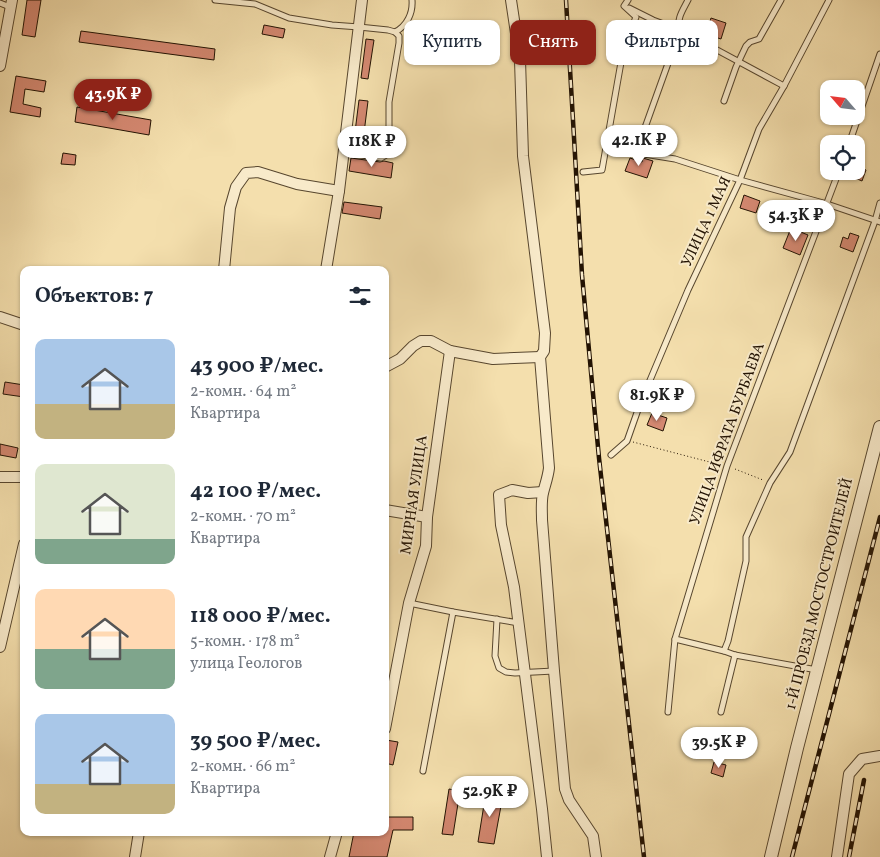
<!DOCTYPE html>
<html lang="ru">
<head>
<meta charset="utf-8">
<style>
	body { margin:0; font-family:Vollkorn,serif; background:#f6f6f7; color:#1f2937; height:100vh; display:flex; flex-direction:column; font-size:19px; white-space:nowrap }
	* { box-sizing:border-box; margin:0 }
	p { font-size:16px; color:#747a83 }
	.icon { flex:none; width:28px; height:28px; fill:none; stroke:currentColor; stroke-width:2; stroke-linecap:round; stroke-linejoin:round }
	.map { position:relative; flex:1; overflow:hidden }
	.side { position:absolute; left:20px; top:266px; width:369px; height:570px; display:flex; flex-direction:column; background:#fff; border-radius:10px; box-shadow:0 1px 4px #0004 }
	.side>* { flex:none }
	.hud { position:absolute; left:404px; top:20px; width:401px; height:45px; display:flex; gap:10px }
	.needle { width:32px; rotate:298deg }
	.tools { position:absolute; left:820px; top:80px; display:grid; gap:10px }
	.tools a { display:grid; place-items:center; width:45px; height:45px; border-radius:10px; background:#fff; box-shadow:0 1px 4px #0004; font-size:25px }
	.price { position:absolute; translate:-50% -42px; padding:0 11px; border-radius:18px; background:#fff; color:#222; font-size:16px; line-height:32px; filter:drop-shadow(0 1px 2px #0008) }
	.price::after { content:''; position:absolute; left:50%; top:30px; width:15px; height:11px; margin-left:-8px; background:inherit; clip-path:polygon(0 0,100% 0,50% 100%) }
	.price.active { background:#8f2418; color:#fff }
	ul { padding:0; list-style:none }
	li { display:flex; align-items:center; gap:15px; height:125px; padding:0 15px }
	li span { display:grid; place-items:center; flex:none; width:140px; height:100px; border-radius:10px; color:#555 }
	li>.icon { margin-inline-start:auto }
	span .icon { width:60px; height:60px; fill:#fffc; stroke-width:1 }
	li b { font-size:21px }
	h2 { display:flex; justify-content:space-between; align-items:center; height:60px; padding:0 15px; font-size:21px }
	.pill { padding:0 18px; border-radius:10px; background:#fff; box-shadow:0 1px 4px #0004; font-size:18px; line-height:45px }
	.pill.active { background:#8f2418; color:#fff }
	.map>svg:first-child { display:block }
	.building { fill:#d48871; stroke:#231303 }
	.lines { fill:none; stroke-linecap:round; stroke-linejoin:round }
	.service-casing { stroke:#57462e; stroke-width:7 }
	.minor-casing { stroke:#57462e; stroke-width:12 }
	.tertiary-casing { stroke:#57462e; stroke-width:14 }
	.path { stroke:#231303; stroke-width:1; stroke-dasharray:1 2.5; stroke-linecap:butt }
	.service { stroke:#f8eaca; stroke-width:5 }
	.minor { stroke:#f8eaca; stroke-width:10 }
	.tertiary { stroke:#f8eaca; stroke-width:12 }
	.rail-casing { stroke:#231303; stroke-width:4.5 }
	.rail { stroke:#f8eaca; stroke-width:2.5; stroke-dasharray:8; stroke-linecap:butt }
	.labels { text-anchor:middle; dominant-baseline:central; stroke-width:4; stroke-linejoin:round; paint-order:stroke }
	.street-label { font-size:15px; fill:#231303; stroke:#f8eaca }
</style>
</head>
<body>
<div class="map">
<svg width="880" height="857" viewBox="0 0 880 857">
	<rect width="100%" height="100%" fill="#f4dfad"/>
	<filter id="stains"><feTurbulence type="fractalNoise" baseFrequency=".004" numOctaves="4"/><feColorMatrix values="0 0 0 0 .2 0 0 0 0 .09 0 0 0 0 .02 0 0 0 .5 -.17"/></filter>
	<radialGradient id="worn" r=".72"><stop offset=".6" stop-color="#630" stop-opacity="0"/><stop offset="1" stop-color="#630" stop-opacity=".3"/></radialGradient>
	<g class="building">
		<path d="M27,0H41L35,37L22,35Z"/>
		<path d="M711,18L726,23L721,39L706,34Z"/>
		<path d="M264,25L285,29L283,38L262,34Z"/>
		<path d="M641,28L656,34L652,42L644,39L642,44L635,41Z"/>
		<path d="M81,31L215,49L214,60L79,42Z"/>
		<path d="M366,39L374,40L368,79L361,78Z"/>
		<path d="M16,76L46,81L44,92L25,89L23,104L41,108L40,117L10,112Z"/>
		<path d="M359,100L368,101L363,141L354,140Z"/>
		<path d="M77,107L151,120L149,135L75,122Z"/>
		<path d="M63,153L76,155L75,165L61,164Z"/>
		<path d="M351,158L380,162L384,161L393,163L391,178L349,171Z"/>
		<path d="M630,158L642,162L643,158L653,161L647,178L625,171Z"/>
		<path d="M856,166L866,170L862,181L843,173V171H856Z"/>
		<path d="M744,195L760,201L756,213L740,208Z"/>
		<path d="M344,202L382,207L380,219L342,213Z"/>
		<path d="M791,228L808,235L800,255L783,248Z"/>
		<path d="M850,233L859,236L853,252L840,247L843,237L848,239Z"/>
		<path d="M5,382L24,385V397L3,394Z"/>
		<path d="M652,413L667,418L663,431L647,425Z"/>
		<path d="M0,444L18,448L16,458L0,455Z"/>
		<path d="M386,740L398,742L393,765L385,763Z"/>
		<path d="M714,762L726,765L723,777L711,773Z"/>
		<path d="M449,789L460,791L453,835L442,834Z"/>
		<path d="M486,792L503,795L494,844L478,842Z"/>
		<path d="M385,817H413V830H393L387,857H349L354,832H385Z"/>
	</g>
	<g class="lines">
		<defs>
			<g id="service">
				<path d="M215,0L255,4L289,18L332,25L359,27L388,30L395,32L399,36V43L389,102V141L386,155L381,158L343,152"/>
				<path d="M688,0C683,10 676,19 680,30L638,147L639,151L644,154L675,159L740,180L827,204L880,222"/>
				<path d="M0,3L10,7"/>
				<path d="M629,8L653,20L680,30L784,86"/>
				<path d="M395,32C407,26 413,13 412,0"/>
				<path d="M724,101L736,67L746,46L750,42L759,39L781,0"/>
				<path d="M849,144L880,54"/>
				<path d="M583,172L602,170L623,51L636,17L624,6L628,0"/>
				<path d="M611,455L627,441L640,404L688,290L740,180L759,129L784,86L829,0"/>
				<path d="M409,603L453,612L519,623"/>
				<path d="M497,619L495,656L499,668L506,672L515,673L554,671"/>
				<path d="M675,639L724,651L728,641L746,561V537L770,483L790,452L875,221L880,203"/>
				<path d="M724,651L735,655L817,670"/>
				<path d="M668,712L675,639L727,466L839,171"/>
				<path d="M721,712L735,655"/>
				<path d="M423,771L453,612"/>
			</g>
			<g id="minor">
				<path d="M511,0L520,60L523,156L545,333L544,351L540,357L549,468C548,477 545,485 543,493C541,502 542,511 542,520L554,671L565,789L569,800L593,836L596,857"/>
				<path d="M0,66L12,0"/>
				<path d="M224,270L230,208L236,187L246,173L258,172L297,184L339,191"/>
				<path d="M326,270L339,191L362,0"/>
				<path d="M0,317L24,325"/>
				<path d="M385,367L400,359L413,346L421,341H431L450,351L493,359L540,357"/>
				<path d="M0,477H24"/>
				<path d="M543,492L528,493L512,490L499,495L501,525L514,587L542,809L547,857"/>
				<path d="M385,510L427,517"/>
				<path d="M0,647L24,544"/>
				<path d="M385,729L409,603L426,546L427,517L450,351"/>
				<path d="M135,857L139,832"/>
				<path d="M330,857L337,832"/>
				<path d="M837,857L849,774L862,759L880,756"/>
			</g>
			<path id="tertiary" d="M771,857L797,748L880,427"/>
		</defs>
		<use href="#service" class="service-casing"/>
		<use href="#minor" class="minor-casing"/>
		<use href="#tertiary" class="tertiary-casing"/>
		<g class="path">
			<path d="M633,442L721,465"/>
			<path d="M735,469L763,480"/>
		</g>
		<use href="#service" class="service"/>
		<use href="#minor" class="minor"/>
		<use href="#tertiary" class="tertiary"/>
		<defs>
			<g id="rail">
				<path d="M566,0L582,275L599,458L644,857"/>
				<path d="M792,857L880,517"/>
				<path d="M849,857L864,780"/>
			</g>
		</defs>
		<use href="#rail" class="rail-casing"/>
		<use href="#rail" class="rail"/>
	</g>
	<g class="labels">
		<g class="street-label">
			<text transform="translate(707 222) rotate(-65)">УЛИЦА 1 МАЯ</text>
			<text transform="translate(728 434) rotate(-70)">УЛИЦА ИФРАТА БУРБАЕВА</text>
			<text transform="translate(415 495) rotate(-82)">МИРНАЯ УЛИЦА</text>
			<text transform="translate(820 594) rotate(-76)">1-Й ПРОЕЗД МОСТОСТРОИТЕЛЕЙ</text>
		</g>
	</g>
	<rect width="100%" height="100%" filter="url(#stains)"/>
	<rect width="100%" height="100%" fill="url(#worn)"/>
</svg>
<div class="tools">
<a><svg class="needle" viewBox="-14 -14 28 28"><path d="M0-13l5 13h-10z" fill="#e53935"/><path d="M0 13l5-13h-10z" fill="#747a83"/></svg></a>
<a><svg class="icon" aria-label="locate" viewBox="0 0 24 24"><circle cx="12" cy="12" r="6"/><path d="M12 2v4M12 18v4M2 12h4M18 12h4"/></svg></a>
</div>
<b class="price active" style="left:113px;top:121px">43.9K ₽</b>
<b class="price" style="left:639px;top:167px">42.1K ₽</b>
<b class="price" style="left:372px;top:168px">118K ₽</b>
<b class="price" style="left:796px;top:242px">54.3K ₽</b>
<b class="price" style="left:657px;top:422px">81.9K ₽</b>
<b class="price" style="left:719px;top:769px">39.5K ₽</b>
<b class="price" style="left:490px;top:818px">52.9K ₽</b>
<div class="hud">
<a class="pill">Купить</a>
<a class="pill active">Снять</a>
<a class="pill">Фильтры</a>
</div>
<section class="side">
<h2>Объектов: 7<svg class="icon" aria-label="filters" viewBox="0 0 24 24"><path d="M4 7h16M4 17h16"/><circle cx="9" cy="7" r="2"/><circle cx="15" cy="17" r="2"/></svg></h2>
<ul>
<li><span style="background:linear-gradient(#a9c7e8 65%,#c2b280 0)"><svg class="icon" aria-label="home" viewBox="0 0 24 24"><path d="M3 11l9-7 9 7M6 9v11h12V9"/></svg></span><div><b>43 900 ₽/мес.</b><p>2-комн. · 64 m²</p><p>Квартира</p></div></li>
<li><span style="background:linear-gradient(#dfe7d0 75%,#7fa58c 0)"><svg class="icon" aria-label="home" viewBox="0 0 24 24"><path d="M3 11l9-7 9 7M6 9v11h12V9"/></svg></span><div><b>42 100 ₽/мес.</b><p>2-комн. · 70 m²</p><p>Квартира</p></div></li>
<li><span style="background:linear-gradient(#ffd9b3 60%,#7fa58c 0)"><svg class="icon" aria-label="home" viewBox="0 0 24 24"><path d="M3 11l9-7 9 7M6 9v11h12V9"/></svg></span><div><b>118 000 ₽/мес.</b><p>5-комн. · 178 m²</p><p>улица Геологов</p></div></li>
<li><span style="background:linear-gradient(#a9c7e8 70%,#c2b280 0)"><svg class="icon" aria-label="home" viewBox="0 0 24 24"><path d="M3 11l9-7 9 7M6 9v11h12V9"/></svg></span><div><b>39 500 ₽/мес.</b><p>2-комн. · 66 m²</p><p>Квартира</p></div></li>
</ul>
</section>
</div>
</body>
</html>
